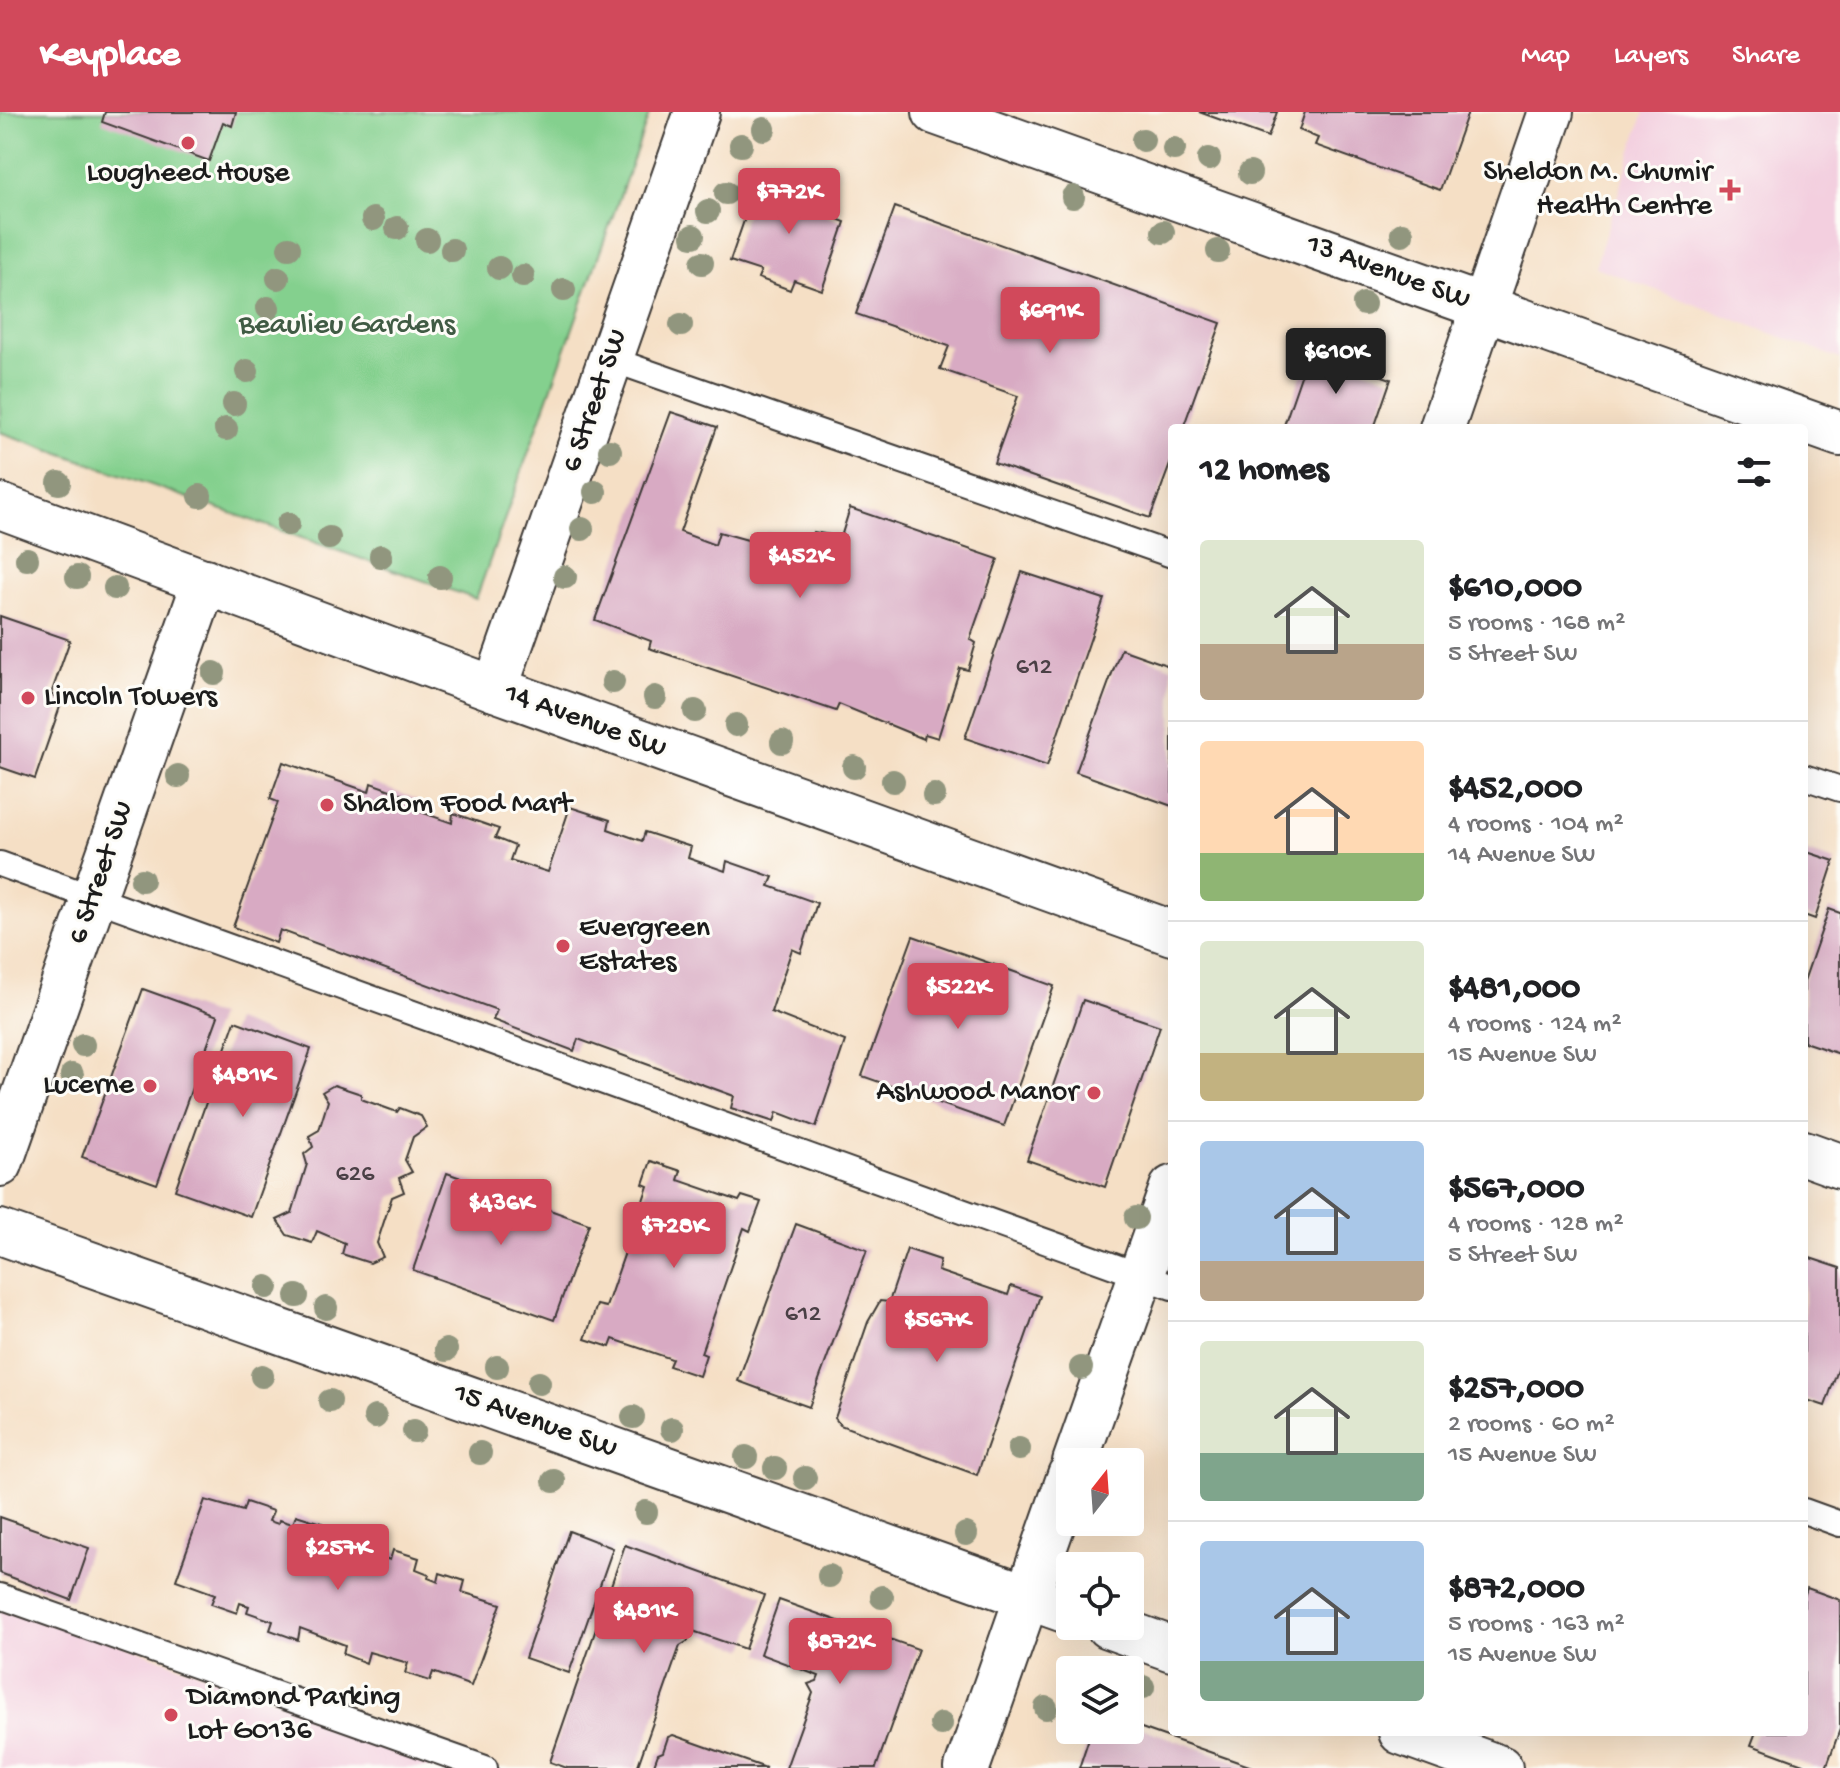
<!DOCTYPE html>
<html lang="en">
<head>
<meta charset="utf-8">
<style>
	body { margin:0; font-family:"Gochi Hand",sans-serif; background:#f6f6f6; color:#202124; height:100vh; display:flex; flex-direction:column; font-size:30px; white-space:nowrap }
	* { box-sizing:border-box; margin:0 }
	p { font-size:26px; color:#757577 }
	.icon { flex:none; width:44px; height:44px; fill:none; stroke:currentColor; stroke-width:2; stroke-linecap:round; stroke-linejoin:round }
	.map { position:relative; flex:1; overflow:hidden }
	.side { position:absolute; left:1168px; top:312px; width:640px; height:1312px; display:flex; flex-direction:column; background:#fff; border-radius:8px; box-shadow:0 8px 32px #0002 }
	.side>* { flex:none }
	.needle { width:52px; rotate:17deg }
	.buttons { position:absolute; left:1056px; top:1336px; display:grid; gap:16px }
	.buttons a { display:grid; place-items:center; width:88px; height:88px; border-radius:8px; background:#fff; box-shadow:0 8px 32px #0002; font-size:40px }
	.price { position:absolute; translate:-50% -68px; padding:0 18px; border-radius:8px; background:#d1495b; color:#fff; font-size:26px; line-height:52px; filter:drop-shadow(0 2px 4px #0008) }
	.price::after { content:''; position:absolute; left:50%; top:48px; width:24px; height:18px; margin-left:-12px; background:inherit; clip-path:polygon(0 0,100% 0,50% 100%) }
	.price.active { background:#222; color:#fff }
	ul { padding:0; list-style:none }
	li { display:flex; align-items:center; gap:24px; height:200px; padding:0 32px }
	li+li { border-top:2px solid #e0e0e0 }
	li span { display:grid; place-items:center; flex:none; width:224px; height:160px; border-radius:8px; color:#555 }
	li>.icon { margin-inline-start:auto }
	span .icon { width:96px; height:96px; fill:#fffc; stroke-width:1 }
	li b { font-size:34px }
	h2 { display:flex; justify-content:space-between; align-items:center; height:96px; padding:0 32px; font-size:34px }
	header { display:flex; align-items:center; gap:48px; box-sizing:border-box; height:112px; padding:0 40px; background:#d1495b; color:#fff }
	header strong { font-size:38px }
	nav { display:flex; gap:44px; margin-inline-start:auto; font-size:28px }
	.map>svg:first-child { display:block }
	.built { fill:#f3cfdf }
	.green { fill:#84d08e; stroke:#507655; stroke-width:2 }
	.building { fill:#d8aac3 }
	.lines { fill:none; stroke-linecap:round; stroke-linejoin:round }
	.lane-casing { stroke:#3d3935; stroke-width:28 }
	.street-casing { stroke:#3d3935; stroke-width:48 }
	.secondary-casing { stroke:#3d3935; stroke-width:48 }
	.lane { stroke:#fff; stroke-width:24 }
	.street { stroke:#fff; stroke-width:44 }
	.secondary { stroke:#fff; stroke-width:44 }
	.tree { fill:#91967e }
	.poi-dot { fill:#d1495b; stroke:#fdfcf7; stroke-width:3 }
	.labels { text-anchor:middle; dominant-baseline:central; stroke-width:6; stroke-linejoin:round; paint-order:stroke }
	.number-label { font-size:26px; fill:#4b4046 }
	.poi-label { font-size:30px; fill:#1c1c1c; stroke:#fdfcf7; text-anchor:start }
	.street-label { font-size:30px; fill:#1c1c1c; stroke:#fdfcf7 }
	.park-label { font-size:30px; fill:#405b44; stroke:#fdfcf7 }
</style>
</head>
<body>
<header>
<strong>Keyplace</strong>
<nav><a>Map</a><a>Layers</a><a>Share</a></nav>
</header>
<div class="map">
<svg width="1840" height="1656" viewBox="0 0 1840 1656">
	<rect width="100%" height="100%" fill="#fdfcf7"/>
	<filter id="ink" filterUnits="userSpaceOnUse"><feTurbulence type="fractalNoise" baseFrequency=".0125" numOctaves="2"/><feDisplacementMap in="SourceGraphic" scale="16" xChannelSelector="R" yChannelSelector="G"/><feConvolveMatrix kernelMatrix="1 2 1 2 8 2 1 2 1" color-interpolation-filters="sRGB"/></filter>
	<filter id="wash" filterUnits="userSpaceOnUse"><feTurbulence type="fractalNoise" baseFrequency=".006" numOctaves="4" result="noise"/><feDisplacementMap in="SourceGraphic" scale="32" xChannelSelector="R" yChannelSelector="G"/><feGaussianBlur stdDeviation="1.8" result="paint"/><feColorMatrix in="noise" values="0 0 0 0 0 0 0 0 0 0 0 0 0 0 0 0 0 1.4 0 .05"/><feComposite in="paint" operator="in"/></filter>
	<g filter="url(#wash)">
		<rect width="100%" height="100%" fill="#f5dfc5"/>
		<g class="built">
			<path d="M1644,0H1840V247L1595,155Z"/>
			<path d="M0,1490L467,1656H0Z"/>
		</g>
		<path class="green" d="M0,0H650L476,487L0,320V56L3,47L0,45Z"/>
		<g id="blocks">
			<g class="building">
				<path d="M105,0H236L232,14L223,10L209,49L102,10Z"/>
				<path d="M1199,0H1277L1268,25Z"/>
				<path d="M1305,0H1468L1440,78L1315,33L1318,26L1299,18Z"/>
				<path d="M783,65L832,82L824,102L845,110L822,178L794,168L790,178L758,166L761,159L730,149L755,77L776,84Z"/>
				<path d="M895,95L1221,211L1183,316H1172V347L1150,406L994,351L1018,284L940,257L949,234L856,202Z"/>
				<path d="M1310,238L1391,267L1374,316H1283Z"/>
				<path d="M671,300L717,315L680,420L715,433L719,420L762,432L767,420L809,431L813,420L841,425L850,396L998,447L970,527L976,531L968,558L960,556L938,626L925,622L924,627L839,592L836,599L649,536L651,529L595,508Z"/>
				<path d="M1022,460L1104,487L1047,654L965,626Z"/>
				<path d="M0,504L70,528L51,582L62,589L35,667L0,655Z"/>
				<path d="M1121,537L1172,555V694L1076,660Z"/>
				<path d="M283,650L369,680L371,671L416,687L412,697L452,711L453,701L499,717L495,726L515,734L510,748L548,760L570,695L610,708L608,717L642,729L645,720L691,735L688,746L725,759L727,749L773,765L769,774L817,791L801,841L792,837L771,900L845,929L816,1015L777,1000L774,1010L731,996L734,984L578,927L574,939L493,908L497,898L280,818L276,831L233,815L278,690L270,687Z"/>
				<path d="M1804,739L1834,749L1815,807L1804,803Z"/>
				<path d="M1829,797L1840,801V942L1804,930V869Z"/>
				<path d="M913,824L1054,874L1004,1014L862,964Z"/>
				<path d="M143,877L218,904L157,1072L82,1045Z"/>
				<path d="M1083,888L1160,914L1105,1075L1027,1048Z"/>
				<path d="M235,909L311,937L251,1105L175,1078Z"/>
				<path d="M334,973L361,982V987L397,1000L400,996L421,1004L427,1015L413,1025L405,1048L412,1060L399,1066L404,1080L392,1085L377,1131L383,1145L370,1151L342,1142L345,1131L317,1119L312,1131L287,1123L277,1108L292,1101L307,1052L304,1042L313,1035L309,1024L319,1018L328,989L322,980Z"/>
				<path d="M651,1049L681,1059L678,1068L739,1089L742,1084L761,1090L750,1119L744,1116L701,1241L706,1243L699,1264L669,1254L672,1247L613,1227L610,1235L585,1227L597,1193L606,1195L648,1074L643,1072Z"/>
				<path d="M447,1061L589,1112L554,1208L413,1158Z"/>
				<path d="M796,1112L867,1138L809,1295L738,1269Z"/>
				<path d="M907,1137L940,1148L938,1159L1008,1183L1011,1174L1040,1184L977,1363L840,1313L835,1306L868,1210L880,1189L889,1190Z"/>
				<path d="M1804,1144L1840,1156V1252L1825,1294L1804,1287Z"/>
				<path d="M205,1388L243,1399L246,1390L273,1399L269,1409L278,1412L279,1408L293,1412L296,1403L322,1411L319,1423L390,1448L393,1438L419,1446L416,1457L429,1462L428,1466L438,1470L440,1461L465,1469L462,1480L501,1492L471,1574L433,1560L430,1569L405,1561L408,1551L369,1540L366,1551L343,1542L345,1533L300,1516L298,1528L270,1518L273,1509L247,1500L249,1494L240,1491L237,1501L211,1492L215,1482L176,1468Z"/>
				<path d="M0,1405L89,1436L71,1488L0,1461Z"/>
				<path d="M569,1419L613,1436L569,1561L525,1546Z"/>
				<path d="M625,1433L764,1483L745,1537L687,1517L688,1529L680,1534L637,1656H567L550,1650Z"/>
				<path d="M1807,1476L1840,1488V1617L1826,1656H1814L1751,1633L1756,1620H1804V1485Z"/>
				<path d="M779,1488L918,1537L876,1656H786L813,1581L808,1572L817,1569L819,1564L760,1542Z"/>
				<path d="M1130,1612L1255,1656H1079L1089,1626L1087,1622L1096,1618L1097,1621L1110,1625L1112,1618H1130Z"/>
				<path d="M673,1623L766,1656H657L654,1653L658,1642L663,1640L668,1625Z"/>
			</g>
		</g>
	</g>
	<g filter="url(#ink)">
		<use href="#blocks" fill-opacity="0" stroke="#3d3935" stroke-width="2"/>
		<g class="lines">
			<defs>
				<g id="lane">
					<path d="M610,247L1172,443"/>
					<path d="M1804,665L1840,677"/>
					<path d="M0,752L1172,1175"/>
					<path d="M1804,1399L1840,1412"/>
					<path d="M0,1484L485,1656"/>
				</g>
				<g id="street">
					<path d="M935,0L1840,322"/>
					<path d="M0,394L495,577L1172,821"/>
					<path d="M495,577L697,0"/>
					<path d="M1804,1041L1840,1054"/>
					<path d="M0,1052L205,469"/>
					<path d="M0,1120L1070,1500"/>
					<path d="M1108,1514L1172,1537"/>
					<path d="M1401,1620L1500,1656"/>
				</g>
				<g id="secondary">
					<path d="M1442,316L1551,0"/>
					<path d="M1075,1350L1172,1076"/>
					<path d="M967,1656L1070,1363"/>
				</g>
			</defs>
			<use href="#lane" class="lane-casing"/>
			<use href="#street" class="street-casing"/>
			<use href="#secondary" class="secondary-casing"/>
			<use href="#lane" class="lane"/>
			<use href="#street" class="street"/>
			<use href="#secondary" class="secondary"/>
		</g>
		<g class="tree">
			<circle cx="764" cy="17" r="12"/>
			<circle cx="1143" cy="28" r="12"/>
			<circle cx="741" cy="33" r="12"/>
			<circle cx="1174" cy="37" r="12"/>
			<circle cx="1209" cy="47" r="12"/>
			<circle cx="1250" cy="61" r="12"/>
			<circle cx="726" cy="81" r="12"/>
			<circle cx="1073" cy="85" r="12"/>
			<circle cx="708" cy="99" r="12"/>
			<circle cx="373" cy="107" r="12"/>
			<circle cx="397" cy="116" r="12"/>
			<circle cx="1163" cy="120" r="12"/>
			<circle cx="1402" cy="122" r="12"/>
			<circle cx="693" cy="124" r="12"/>
			<circle cx="427" cy="128" r="12"/>
			<circle cx="289" cy="136" r="12"/>
			<circle cx="452" cy="138" r="12"/>
			<circle cx="1218" cy="139" r="12"/>
			<circle cx="702" cy="151" r="12"/>
			<circle cx="499" cy="156" r="12"/>
			<circle cx="523" cy="164" r="12"/>
			<circle cx="278" cy="166" r="12"/>
			<circle cx="564" cy="178" r="12"/>
			<circle cx="1364" cy="192" r="12"/>
			<circle cx="268" cy="196" r="12"/>
			<circle cx="681" cy="213" r="12"/>
			<circle cx="247" cy="259" r="12"/>
			<circle cx="234" cy="292" r="12"/>
			<circle cx="226" cy="317" r="12"/>
			<circle cx="610" cy="339" r="12"/>
			<circle cx="59" cy="371" r="12"/>
			<circle cx="595" cy="380" r="12"/>
			<circle cx="200" cy="384" r="12"/>
			<circle cx="288" cy="412" r="12"/>
			<circle cx="582" cy="417" r="12"/>
			<circle cx="329" cy="426" r="12"/>
			<circle cx="381" cy="444" r="12"/>
			<circle cx="27" cy="447" r="12"/>
			<circle cx="77" cy="465" r="12"/>
			<circle cx="440" cy="465" r="12"/>
			<circle cx="565" cy="465" r="12"/>
			<circle cx="115" cy="476" r="12"/>
			<circle cx="214" cy="561" r="12"/>
			<circle cx="613" cy="570" r="12"/>
			<circle cx="655" cy="585" r="12"/>
			<circle cx="695" cy="599" r="12"/>
			<circle cx="736" cy="613" r="12"/>
			<circle cx="782" cy="630" r="12"/>
			<circle cx="854" cy="655" r="12"/>
			<circle cx="178" cy="664" r="12"/>
			<circle cx="893" cy="669" r="12"/>
			<circle cx="934" cy="683" r="12"/>
			<circle cx="142" cy="768" r="12"/>
			<circle cx="83" cy="933" r="12"/>
			<circle cx="72" cy="963" r="12"/>
			<circle cx="1136" cy="1106" r="12"/>
			<circle cx="267" cy="1175" r="12"/>
			<circle cx="297" cy="1184" r="12"/>
			<circle cx="326" cy="1196" r="12"/>
			<circle cx="446" cy="1238" r="12"/>
			<circle cx="497" cy="1255" r="12"/>
			<circle cx="1081" cy="1256" r="12"/>
			<circle cx="262" cy="1264" r="12"/>
			<circle cx="539" cy="1271" r="12"/>
			<circle cx="330" cy="1289" r="12"/>
			<circle cx="375" cy="1305" r="12"/>
			<circle cx="633" cy="1305" r="12"/>
			<circle cx="672" cy="1317" r="12"/>
			<circle cx="414" cy="1319" r="12"/>
			<circle cx="1019" cy="1337" r="12"/>
			<circle cx="480" cy="1341" r="12"/>
			<circle cx="746" cy="1345" r="12"/>
			<circle cx="775" cy="1356" r="12"/>
			<circle cx="805" cy="1366" r="12"/>
			<circle cx="554" cy="1369" r="12"/>
			<circle cx="646" cy="1400" r="12"/>
			<circle cx="966" cy="1422" r="12"/>
			<circle cx="829" cy="1464" r="12"/>
			<circle cx="882" cy="1485" r="12"/>
			<circle cx="1143" cy="1575" r="12"/>
			<circle cx="1046" cy="1596" r="12"/>
			<circle cx="941" cy="1612" r="12"/>
		</g>
	</g>
	<g class="poi-dot">
		<circle cx="188" cy="31" r="8"/>
		<path d="M1726 66h8v8h8v8h-8v8h-8v-8h-8v-8h8z"/>
		<circle cx="28" cy="586" r="8"/>
		<circle cx="327" cy="693" r="8"/>
		<circle cx="563" cy="834" r="8"/>
		<circle cx="150" cy="974" r="8"/>
		<circle cx="1094" cy="981" r="8"/>
		<circle cx="171" cy="1603" r="8"/>
	</g>
	<g class="labels">
		<g class="number-label">
			<text x="1034" y="556">612</text>
			<text x="355" y="1063">626</text>
			<text x="803" y="1203">612</text>
		</g>
		<g class="poi-label">
			<text x="1712" y="61" text-anchor="end">Sheldon M. Chumir<tspan x="1712" dy="34">Health Centre</tspan></text>
			<text x="188" y="62" text-anchor="middle">Lougheed House</text>
			<text x="44" y="586">Lincoln Towers</text>
			<text x="343" y="693">Shalom Food Mart</text>
			<text x="579" y="817">Evergreen<tspan x="579" dy="34">Estates</tspan></text>
			<text x="134" y="974" text-anchor="end">Lucerne</text>
			<text x="1078" y="981" text-anchor="end">Ashwood Manor</text>
			<text x="187" y="1586">Diamond Parking<tspan x="187" dy="34">Lot G0136</tspan></text>
		</g>
		<g class="street-label">
			<text transform="translate(1388 161) rotate(20)">13 Avenue SW</text>
			<text transform="translate(596 289) rotate(-71)">6 Street SW</text>
			<text transform="translate(585 610) rotate(20)">14 Avenue SW</text>
			<text transform="translate(102 761) rotate(-71)">6 Street SW</text>
			<text transform="translate(535 1310) rotate(20)">15 Avenue SW</text>
		</g>
		<g class="park-label">
			<text x="347" y="214">Beaulieu Gardens</text>
		</g>
	</g>
</svg>
<div class="buttons">
<a><svg class="needle" viewBox="-14 -14 28 28"><path d="M0-13l5 13h-10z" fill="#e53935"/><path d="M0 13l5-13h-10z" fill="#757577"/></svg></a>
<a><svg class="icon" aria-label="locate" viewBox="0 0 24 24"><circle cx="12" cy="12" r="6"/><path d="M12 2v4M12 18v4M2 12h4M18 12h4"/></svg></a>
<a><svg class="icon" aria-label="layers" viewBox="0 0 24 24"><path d="M12 4l9 5-9 5-9-5zM3 14l9 5 9-5"/></svg></a>
</div>
<b class="price" style="left:789px;top:124px">$772K</b>
<b class="price" style="left:1050px;top:243px">$691K</b>
<b class="price active" style="left:1336px;top:284px">$610K</b>
<b class="price" style="left:800px;top:488px">$452K</b>
<b class="price" style="left:958px;top:919px">$522K</b>
<b class="price" style="left:243px;top:1007px">$481K</b>
<b class="price" style="left:501px;top:1135px">$436K</b>
<b class="price" style="left:674px;top:1158px">$728K</b>
<b class="price" style="left:937px;top:1252px">$567K</b>
<b class="price" style="left:338px;top:1480px">$257K</b>
<b class="price" style="left:644px;top:1543px">$481K</b>
<b class="price" style="left:840px;top:1574px">$872K</b>
<section class="side">
<h2>12 homes<svg class="icon" aria-label="filters" viewBox="0 0 24 24"><path d="M4 7h16M4 17h16"/><circle cx="9" cy="7" r="2"/><circle cx="15" cy="17" r="2"/></svg></h2>
<ul>
<li><span style="background:linear-gradient(#dfe7d0 65%,#b9a48a 0)"><svg class="icon" aria-label="home" viewBox="0 0 24 24"><path d="M3 11l9-7 9 7M6 9v11h12V9"/></svg></span><div><b>$610,000</b><p>5 rooms · 168 m²</p><p>5 Street SW</p></div></li>
<li><span style="background:linear-gradient(#ffd9b3 70%,#8fb573 0)"><svg class="icon" aria-label="home" viewBox="0 0 24 24"><path d="M3 11l9-7 9 7M6 9v11h12V9"/></svg></span><div><b>$452,000</b><p>4 rooms · 104 m²</p><p>14 Avenue SW</p></div></li>
<li><span style="background:linear-gradient(#dfe7d0 70%,#c2b280 0)"><svg class="icon" aria-label="home" viewBox="0 0 24 24"><path d="M3 11l9-7 9 7M6 9v11h12V9"/></svg></span><div><b>$481,000</b><p>4 rooms · 124 m²</p><p>15 Avenue SW</p></div></li>
<li><span style="background:linear-gradient(#a9c7e8 75%,#b9a48a 0)"><svg class="icon" aria-label="home" viewBox="0 0 24 24"><path d="M3 11l9-7 9 7M6 9v11h12V9"/></svg></span><div><b>$567,000</b><p>4 rooms · 128 m²</p><p>5 Street SW</p></div></li>
<li><span style="background:linear-gradient(#dfe7d0 70%,#7fa58c 0)"><svg class="icon" aria-label="home" viewBox="0 0 24 24"><path d="M3 11l9-7 9 7M6 9v11h12V9"/></svg></span><div><b>$257,000</b><p>2 rooms · 60 m²</p><p>15 Avenue SW</p></div></li>
<li><span style="background:linear-gradient(#a9c7e8 75%,#7fa58c 0)"><svg class="icon" aria-label="home" viewBox="0 0 24 24"><path d="M3 11l9-7 9 7M6 9v11h12V9"/></svg></span><div><b>$872,000</b><p>5 rooms · 163 m²</p><p>15 Avenue SW</p></div></li>
</ul>
</section>
</div>
</body>
</html>
